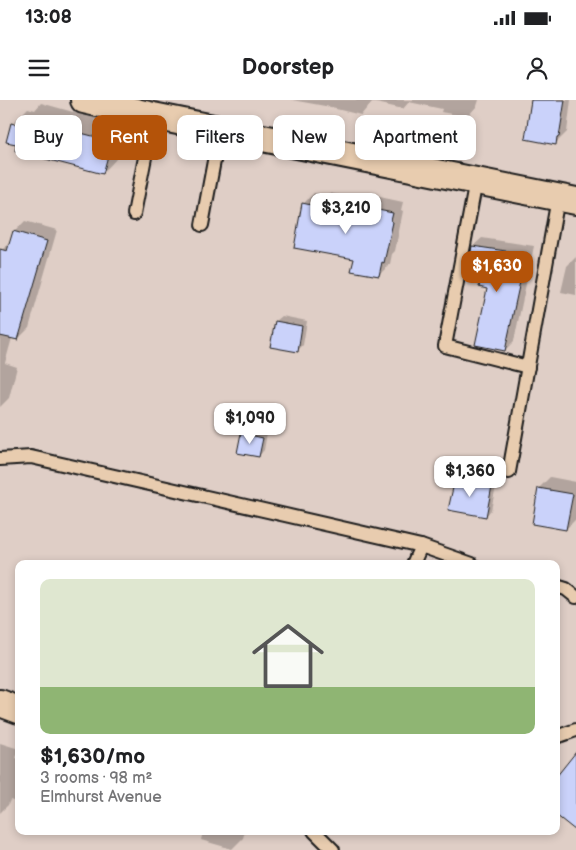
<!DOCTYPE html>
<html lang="en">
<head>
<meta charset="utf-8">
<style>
	body { margin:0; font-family:"Balsamiq Sans",sans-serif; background:#f6f6f6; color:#202124; height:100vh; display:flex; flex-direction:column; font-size:19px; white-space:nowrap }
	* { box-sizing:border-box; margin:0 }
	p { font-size:16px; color:#757577 }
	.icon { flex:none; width:28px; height:28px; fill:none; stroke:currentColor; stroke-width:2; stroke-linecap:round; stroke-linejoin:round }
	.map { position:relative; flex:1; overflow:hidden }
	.side { position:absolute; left:15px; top:460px; width:545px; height:275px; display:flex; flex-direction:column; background:#fff; border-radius:10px; box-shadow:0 2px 8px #0003 }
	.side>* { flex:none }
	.top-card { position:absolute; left:15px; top:15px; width:546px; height:45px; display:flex; gap:10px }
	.price { position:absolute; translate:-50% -42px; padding:0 11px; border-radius:10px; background:#fff; color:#222; font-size:16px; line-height:32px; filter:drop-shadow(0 1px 2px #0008) }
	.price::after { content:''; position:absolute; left:50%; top:30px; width:15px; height:11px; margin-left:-8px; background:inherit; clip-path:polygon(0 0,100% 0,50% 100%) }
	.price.current { background:#b45309; color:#fff }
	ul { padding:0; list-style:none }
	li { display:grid; align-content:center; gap:10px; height:265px; padding:0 25px }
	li+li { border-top:1px solid #e0e0e0 }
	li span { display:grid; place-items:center; height:155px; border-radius:10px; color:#555 }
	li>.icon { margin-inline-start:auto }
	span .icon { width:90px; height:90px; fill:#fffc; stroke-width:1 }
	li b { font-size:21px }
	.pill { padding:0 18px; border-radius:10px; background:#fff; box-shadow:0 2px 8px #0003; font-size:18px; line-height:45px }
	.pill.current { background:#b45309; color:#fff }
	.status { display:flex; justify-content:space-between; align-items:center; height:35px; padding:0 25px; background:#fff; direction:ltr }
	.status svg { height:14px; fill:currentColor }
	header { display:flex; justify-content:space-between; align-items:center; height:65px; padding:0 25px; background:#fff; font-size:22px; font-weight:600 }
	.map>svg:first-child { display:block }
	.shadow { fill:#0003 }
	.building { fill:#cad2fa; stroke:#1c1c1c }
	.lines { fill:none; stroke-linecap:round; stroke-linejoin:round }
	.service-casing { stroke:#1c1c1c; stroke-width:16 }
	.minor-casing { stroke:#1c1c1c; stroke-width:30 }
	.service { stroke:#e8ccaf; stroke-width:12 }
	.minor { stroke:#e8ccaf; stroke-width:26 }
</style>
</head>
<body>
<div class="status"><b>13:08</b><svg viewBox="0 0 49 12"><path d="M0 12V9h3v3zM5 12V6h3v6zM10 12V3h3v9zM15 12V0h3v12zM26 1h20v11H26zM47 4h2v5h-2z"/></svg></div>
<header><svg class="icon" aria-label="menu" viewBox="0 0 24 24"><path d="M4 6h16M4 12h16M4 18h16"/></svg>Doorstep<svg class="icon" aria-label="person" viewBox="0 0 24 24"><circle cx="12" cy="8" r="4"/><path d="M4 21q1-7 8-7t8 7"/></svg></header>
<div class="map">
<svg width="576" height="750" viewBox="0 0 576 750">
	<rect width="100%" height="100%" fill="#dfcec6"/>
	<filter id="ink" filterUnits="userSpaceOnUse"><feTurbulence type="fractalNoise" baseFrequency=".02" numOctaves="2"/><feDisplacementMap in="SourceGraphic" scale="10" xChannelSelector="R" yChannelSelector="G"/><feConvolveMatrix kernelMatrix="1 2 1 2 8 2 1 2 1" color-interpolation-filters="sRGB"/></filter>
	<g filter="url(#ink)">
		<g class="shadow">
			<path d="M292,0H479L477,6L467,17L441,12L442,9L409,2L403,9L372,2L361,15L336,9V8Z"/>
			<path d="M533,0H571L567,32L556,43Z"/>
			<path d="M41,3L73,12L76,8L93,12L92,16L127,25L118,57L103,73L18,44L12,24L28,8L35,10Z"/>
			<path d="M314,93L327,95L329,93L370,101L375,96L403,102L401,110L403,111L395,151L392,154L390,164L379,175L355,158L303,104Z"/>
			<path d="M25,121L57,130L29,228L18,239L12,238L5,263L17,267L9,298L0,307V157L2,150L12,140L14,132Z"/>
			<path d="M482,138L534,146L514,241L505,250L489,188L482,181L477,164L470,163L473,146Z"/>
			<path d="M576,157V195L561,192L567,166Z"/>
			<path d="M282,216L307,221L303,245L297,251L276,221Z"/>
			<path d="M248,329L267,333L264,350L259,356L242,334Z"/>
			<path d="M461,374L497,381L491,410L486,416L456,380Z"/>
			<path d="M550,377L576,382V419L566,429L539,388Z"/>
			<path d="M0,643L19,649L16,658L19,659V703L10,700L8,705L0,713Z"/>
			<path d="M203,731H245L243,738L232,749L201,740Z"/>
		</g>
		<g class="building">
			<path d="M531,0H565L559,37H557L556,45L525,39Z"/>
			<path d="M24,18L58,28L60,23L78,28L77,32L112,41L103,74L15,51L16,44L6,42L11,23L22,26Z"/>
			<path d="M302,103L316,106L317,104L362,112L363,107L393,113L391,121L393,122L384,163L382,162L379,176L351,171L354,159L294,148Z"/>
			<path d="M13,131L47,141L18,240L0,236V149L7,151Z"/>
			<path d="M472,146L526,154L505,251L475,245L487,189L479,187L480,182L472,180L475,165L469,164Z"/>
			<path d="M275,221L302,226L298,252L270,247Z"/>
			<path d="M241,333L263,338L259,357L237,353Z"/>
			<path d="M455,379L492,386L486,417L448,410Z"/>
			<path d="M538,388L573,394L566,430L532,424Z"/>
			<path d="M576,652V731L556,715V677Z"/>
		</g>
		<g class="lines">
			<defs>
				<g id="service">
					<path d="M476,81L445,246L528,267"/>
					<path d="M134,114L153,16"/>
					<path d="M202,125L220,29"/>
					<path d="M0,359L31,357L421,446L413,464"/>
					<path d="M509,372L558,98"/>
					<path d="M421,446L472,464"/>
					<path d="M556,486L566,489L576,497"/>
					<path d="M556,637L576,630"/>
					<path d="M314,731L333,750"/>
				</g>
				<g id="minor">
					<path d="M84,0L153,16L576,101"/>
					<path d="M0,603L19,610"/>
				</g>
			</defs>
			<use href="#service" class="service-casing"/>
			<use href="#minor" class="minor-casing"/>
			<use href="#service" class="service"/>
			<use href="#minor" class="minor"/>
		</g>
	</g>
</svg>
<b class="price" style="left:346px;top:135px">$3,210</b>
<b class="price current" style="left:497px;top:193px">$1,630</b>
<b class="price" style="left:250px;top:345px">$1,090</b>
<b class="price" style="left:470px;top:398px">$1,360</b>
<div class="top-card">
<a class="pill">Buy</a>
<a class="pill current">Rent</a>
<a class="pill">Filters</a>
<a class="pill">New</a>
<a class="pill">Apartment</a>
</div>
<section class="side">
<ul>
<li><span style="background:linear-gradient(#dfe7d0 70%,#8fb573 0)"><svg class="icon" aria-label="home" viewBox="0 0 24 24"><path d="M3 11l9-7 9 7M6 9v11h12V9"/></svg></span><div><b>$1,630/mo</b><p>3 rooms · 98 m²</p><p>Elmhurst Avenue</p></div></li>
</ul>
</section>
</div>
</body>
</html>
